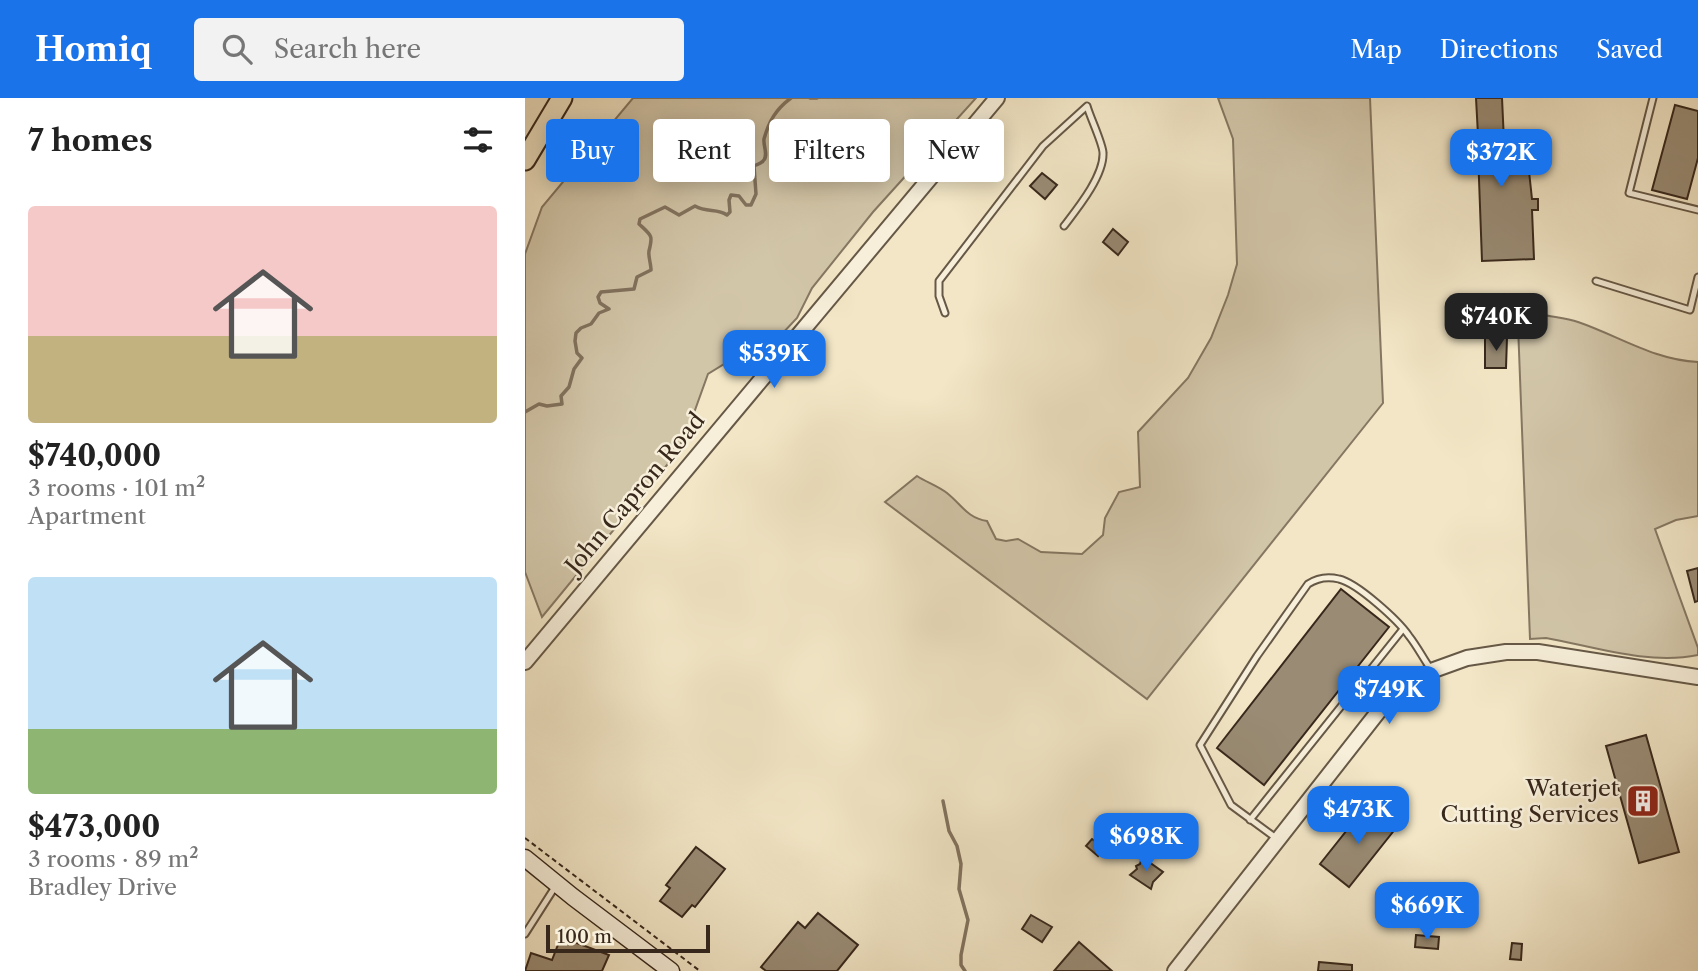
<!DOCTYPE html>
<html lang="en">
<head>
<meta charset="utf-8">
<style>
	body { margin:0; font-family:"Libre Caslon Text",serif; background:#f2f2f2; color:#222; height:100vh; display:flex; flex-direction:column; font-size:26px; white-space:nowrap }
	* { box-sizing:border-box; margin:0 }
	p { font-size:23px; color:#767676 }
	.icon { flex:none; width:38px; height:38px; fill:none; stroke:currentColor; stroke-width:2; stroke-linecap:round; stroke-linejoin:round }
	.map { position:relative; flex:1; overflow:hidden }
	.panel { display:flex; flex-direction:column; background:#fff; width:525px }
	.panel>* { flex:none }
	.banner { position:absolute; left:21px; top:21px; width:665px; height:63px; display:flex; gap:14px }
	.scale { position:absolute; left:21px; bottom:18px; width:164px; box-sizing:border-box; padding-left:7px; border:4px solid #38281c; border-top:0; font-size:19px; line-height:24px; white-space:nowrap; color:#38281c; -webkit-text-stroke:5px #f7efda; paint-order:stroke }
	.price { position:absolute; translate:-50% -60px; padding:0 16px; border-radius:14px; background:#1a73e8; color:#fff; font-size:23px; line-height:46px; filter:drop-shadow(0 2px 4px #0008) }
	.price::after { content:''; position:absolute; left:50%; top:42px; width:21px; height:16px; margin-left:-10px; background:inherit; clip-path:polygon(0 0,100% 0,50% 100%) }
	.price.selected { background:#222; color:#fff }
	ul { padding:0; list-style:none }
	li { display:grid; align-content:center; gap:14px; height:371px; padding:0 28px }
	li span { display:grid; place-items:center; height:217px; border-radius:7px; color:#555 }
	li>.icon { margin-inline-start:auto }
	span .icon { width:126px; height:126px; fill:#fffc; stroke-width:1 }
	li b { font-size:30px }
	h2 { display:flex; justify-content:space-between; align-items:center; height:84px; padding:0 28px; font-size:30px }
	.tag { padding:0 24px; border-radius:7px; background:#fff; box-shadow:0 4px 18px #0003; font-size:24px; line-height:63px }
	.tag.selected { background:#1a73e8; color:#fff }
	header { display:flex; align-items:center; gap:42px; box-sizing:border-box; height:98px; padding:0 35px; background:#1a73e8; color:#fff }
	header strong { font-size:33px }
	nav { display:flex; gap:38px; margin-inline-start:auto; font-size:24px }
	.search { width:490px; height:63px; background:#f2f2f2; display:flex; align-items:center; gap:18px; box-sizing:border-box; padding:0 24px; border-radius:7px; color:#767676; font-size:26px }
	main { display:flex; flex:1; min-height:0 }
	.map>svg:first-child { display:block }
	.green { fill:#d2c6a9; stroke:#857762; stroke-width:2 }
	.lines { fill:none; stroke-linecap:round; stroke-linejoin:round }
	.stream { stroke:#82735f; stroke-width:3.5 }
	.building { fill:#998b74; stroke:#38281c; stroke-width:2 }
	.service-casing { stroke:#665846; stroke-width:9 }
	.tertiary-casing { stroke:#665846; stroke-width:18 }
	.secondary-casing { stroke:#38281c; stroke-width:19 }
	.motorway-casing { stroke:#38281c; stroke-width:23 }
	.path { stroke:#38281c; stroke-width:2; stroke-dasharray:5 3.5; stroke-linecap:butt }
	.service { stroke:#f7efda; stroke-width:5 }
	.tertiary { stroke:#f7efda; stroke-width:14 }
	.secondary { stroke:#f7efda; stroke-width:16 }
	.motorway { stroke:#f2e6c6; stroke-width:19 }
	.labels { text-anchor:middle; dominant-baseline:central; stroke-width:5; stroke-linejoin:round; paint-order:stroke }
	.street-label { font-size:23px; fill:#38281c; stroke:#f7efda }
	.poi-label { font-size:23px; fill:#38281c; stroke:#f7efda; text-anchor:end }
</style>
</head>
<body>
<header>
<strong>Homiq</strong>
<div class="search"><svg class="icon" aria-label="search" viewBox="0 0 24 24"><circle cx="10" cy="10" r="6"/><path d="M15 15l6 6"/></svg>Search here</div>
<nav><a>Map</a><a>Directions</a><a>Saved</a></nav>
</header>
<main>
<section class="panel">
<h2>7 homes<svg class="icon" aria-label="filters" viewBox="0 0 24 24"><path d="M4 7h16M4 17h16"/><circle cx="9" cy="7" r="2"/><circle cx="15" cy="17" r="2"/></svg></h2>
<ul>
<li><span style="background:linear-gradient(#f6c9c9 60%,#c2b280 0)"><svg class="icon" aria-label="home" viewBox="0 0 24 24"><path d="M3 11l9-7 9 7M6 9v11h12V9"/></svg></span><div><b>$740,000</b><p>3 rooms · 101 m²</p><p>Apartment</p></div></li>
<li><span style="background:linear-gradient(#bfe0f5 70%,#8fb573 0)"><svg class="icon" aria-label="home" viewBox="0 0 24 24"><path d="M3 11l9-7 9 7M6 9v11h12V9"/></svg></span><div><b>$473,000</b><p>3 rooms · 89 m²</p><p>Bradley Drive</p></div></li>
</ul>
</section>
<div class="map">
<svg width="1173" height="873" viewBox="0 0 1173 873">
	<rect width="100%" height="100%" fill="#f2e6c6"/>
	<filter id="stains"><feTurbulence type="fractalNoise" baseFrequency=".00286" numOctaves="4"/><feColorMatrix values="0 0 0 0 .2 0 0 0 0 .09 0 0 0 0 .02 0 0 0 .5 -.17"/></filter>
	<radialGradient id="worn" r=".72"><stop offset=".6" stop-color="#630" stop-opacity="0"/><stop offset="1" stop-color="#630" stop-opacity=".3"/></radialGradient>
	<g class="green">
		<path d="M108,0H451L348,114L287,190L272,220L239,255L209,260L183,276L161,337L142,367L17,519L0,474V156L17,109Z"/>
		<path d="M693,0H845L858,305L622,601L360,404L392,378C401,384 413,388 422,395C436,406 442,420 462,423L471,441L481,443L493,441L516,454L557,456L578,437L580,420L594,394L615,389L613,334L663,280L686,240L703,197L712,166L708,41Z"/>
		<path d="M1015,216C1027,219 1041,220 1053,224C1094,238 1129,262 1173,264V418L1151,422L1130,431L1173,550V557C1124,567 1070,549 1021,540L1005,541L993,227Z"/>
	</g>
	<g class="lines">
		<g class="stream">
			<path d="M285,0H292"/>
			<path d="M0,314L14,306L22,308L37,306L36,298L44,289L49,271L57,260L52,255L50,243L51,235L56,230L66,226L74,215L84,211L75,205L73,199L76,194L109,191L112,179L126,172C126,166 123,158 124,153C128,137 127,138 114,126L115,121L140,109L154,117L170,108C182,115 192,110 202,117L205,114L204,102L206,97L214,98L221,107H226L231,96L229,68C232,66 236,66 238,63C244,58 238,48 239,41C244,23 251,11 266,0"/>
			<path d="M418,703L424,733L432,748L436,766L434,791L443,822L436,857V867L440,873"/>
		</g>
	</g>
	<g class="building">
		<path d="M951,0H977L980,65L1003,64L1007,101H1013V112H1007L1009,161L957,163L953,54L934,55L933,38L953,37Z"/>
		<path d="M1150,7L1173,13V60L1162,101L1127,92Z"/>
		<path d="M517,75L532,87L520,101L505,88Z"/>
		<path d="M588,131L603,144L593,157L578,144Z"/>
		<path d="M982,239L981,270H960V240Z"/>
		<path d="M1173,470V503L1170,504L1162,473Z"/>
		<path d="M816,491L864,529L739,687L692,650Z"/>
		<path d="M1121,637L1154,754L1114,765L1081,648Z"/>
		<path d="M842,707L871,730L824,789L795,766Z"/>
		<path d="M567,741L579,750L573,758L561,748Z"/>
		<path d="M171,749L200,771L170,809L167,807L157,819L135,803L145,790L141,787Z"/>
		<path d="M617,759L638,774L628,784L626,791L605,777L612,771L611,768L615,766Z"/>
		<path d="M293,815L333,847L312,873H241L236,869L273,824L280,830Z"/>
		<path d="M506,817L527,829L517,844L497,831Z"/>
		<path d="M891,837L914,839L913,851L890,849Z"/>
		<path d="M36,839L84,857L77,873H0L6,855L27,862Z"/>
		<path d="M554,844L587,873H529Z"/>
		<path d="M987,845L997,846L996,862L985,861Z"/>
		<path d="M794,864L827,867V873H793Z"/>
	</g>
	<g class="lines">
		<defs>
			<g id="service">
				<path d="M1128,0L1104,95L1173,112"/>
				<path d="M1071,183L1165,212L1173,179"/>
				<path d="M420,215L414,198V183L518,48L562,8C565,19 578,46 578,55C579,78 552,111 539,128"/>
				<path d="M725,722L878,531"/>
				<path d="M751,740L706,707L675,647L732,558L783,486C792,480 802,478 814,481C832,485 873,522 884,538C892,548 898,560 905,570"/>
				<path d="M0,836L30,789"/>
			</g>
			<g id="tertiary">
				<path d="M0,564L472,0"/>
				<path d="M650,873L857,609L877,592L906,573L942,560L981,554H1013L1173,579"/>
			</g>
			<path id="secondary" d="M0,760L48,799L146,873"/>
			<path id="motorway" d="M0,62L37,0"/>
		</defs>
		<use href="#service" class="service-casing"/>
		<use href="#tertiary" class="tertiary-casing"/>
		<use href="#secondary" class="secondary-casing"/>
		<use href="#motorway" class="motorway-casing"/>
		<path class="path" d="M0,740L175,873"/>
		<use href="#service" class="service"/>
		<use href="#tertiary" class="tertiary"/>
		<use href="#secondary" class="secondary"/>
		<use href="#motorway" class="motorway"/>
	</g>
	<defs>
		<symbol id="building-square" viewBox="-11 -11 22 22"><rect x="-9" y="-9" width="18" height="18" rx="4" fill="#8f2418" stroke="#f7efda"/><path d="M-4-6H4V6H1V3H-1V6H-4ZM-2.5-4.3h1.7v1.8h-1.7ZM.8-4.3h1.7v1.8H.8ZM-2.5-1h1.7V.8h-1.7ZM.8-1h1.7V.8H.8Z" fill="#fff"/></symbol>
	</defs>
	<g fill-rule="evenodd">
		<use href="#building-square" x="1099" y="684" width="38" height="38"/>
	</g>
	<g class="labels">
		<g class="street-label">
			<text transform="translate(110 395) rotate(-50)">John Capron Road</text>
		</g>
		<g class="poi-label">
			<text x="1094" y="690">Waterjet<tspan x="1094" dy="26">Cutting Services</tspan></text>
		</g>
	</g>
	<rect width="100%" height="100%" filter="url(#stains)"/>
	<rect width="100%" height="100%" fill="url(#worn)"/>
</svg>
<div class="scale">100 m</div>
<b class="price" style="left:976px;top:91px">$372K</b>
<b class="price selected" style="left:971px;top:255px">$740K</b>
<b class="price" style="left:249px;top:292px">$539K</b>
<b class="price" style="left:864px;top:628px">$749K</b>
<b class="price" style="left:833px;top:748px">$473K</b>
<b class="price" style="left:621px;top:775px">$698K</b>
<b class="price" style="left:902px;top:844px">$669K</b>
<div class="banner">
<a class="tag selected">Buy</a>
<a class="tag">Rent</a>
<a class="tag">Filters</a>
<a class="tag">New</a>
</div>
</div>
</main>
</body>
</html>
